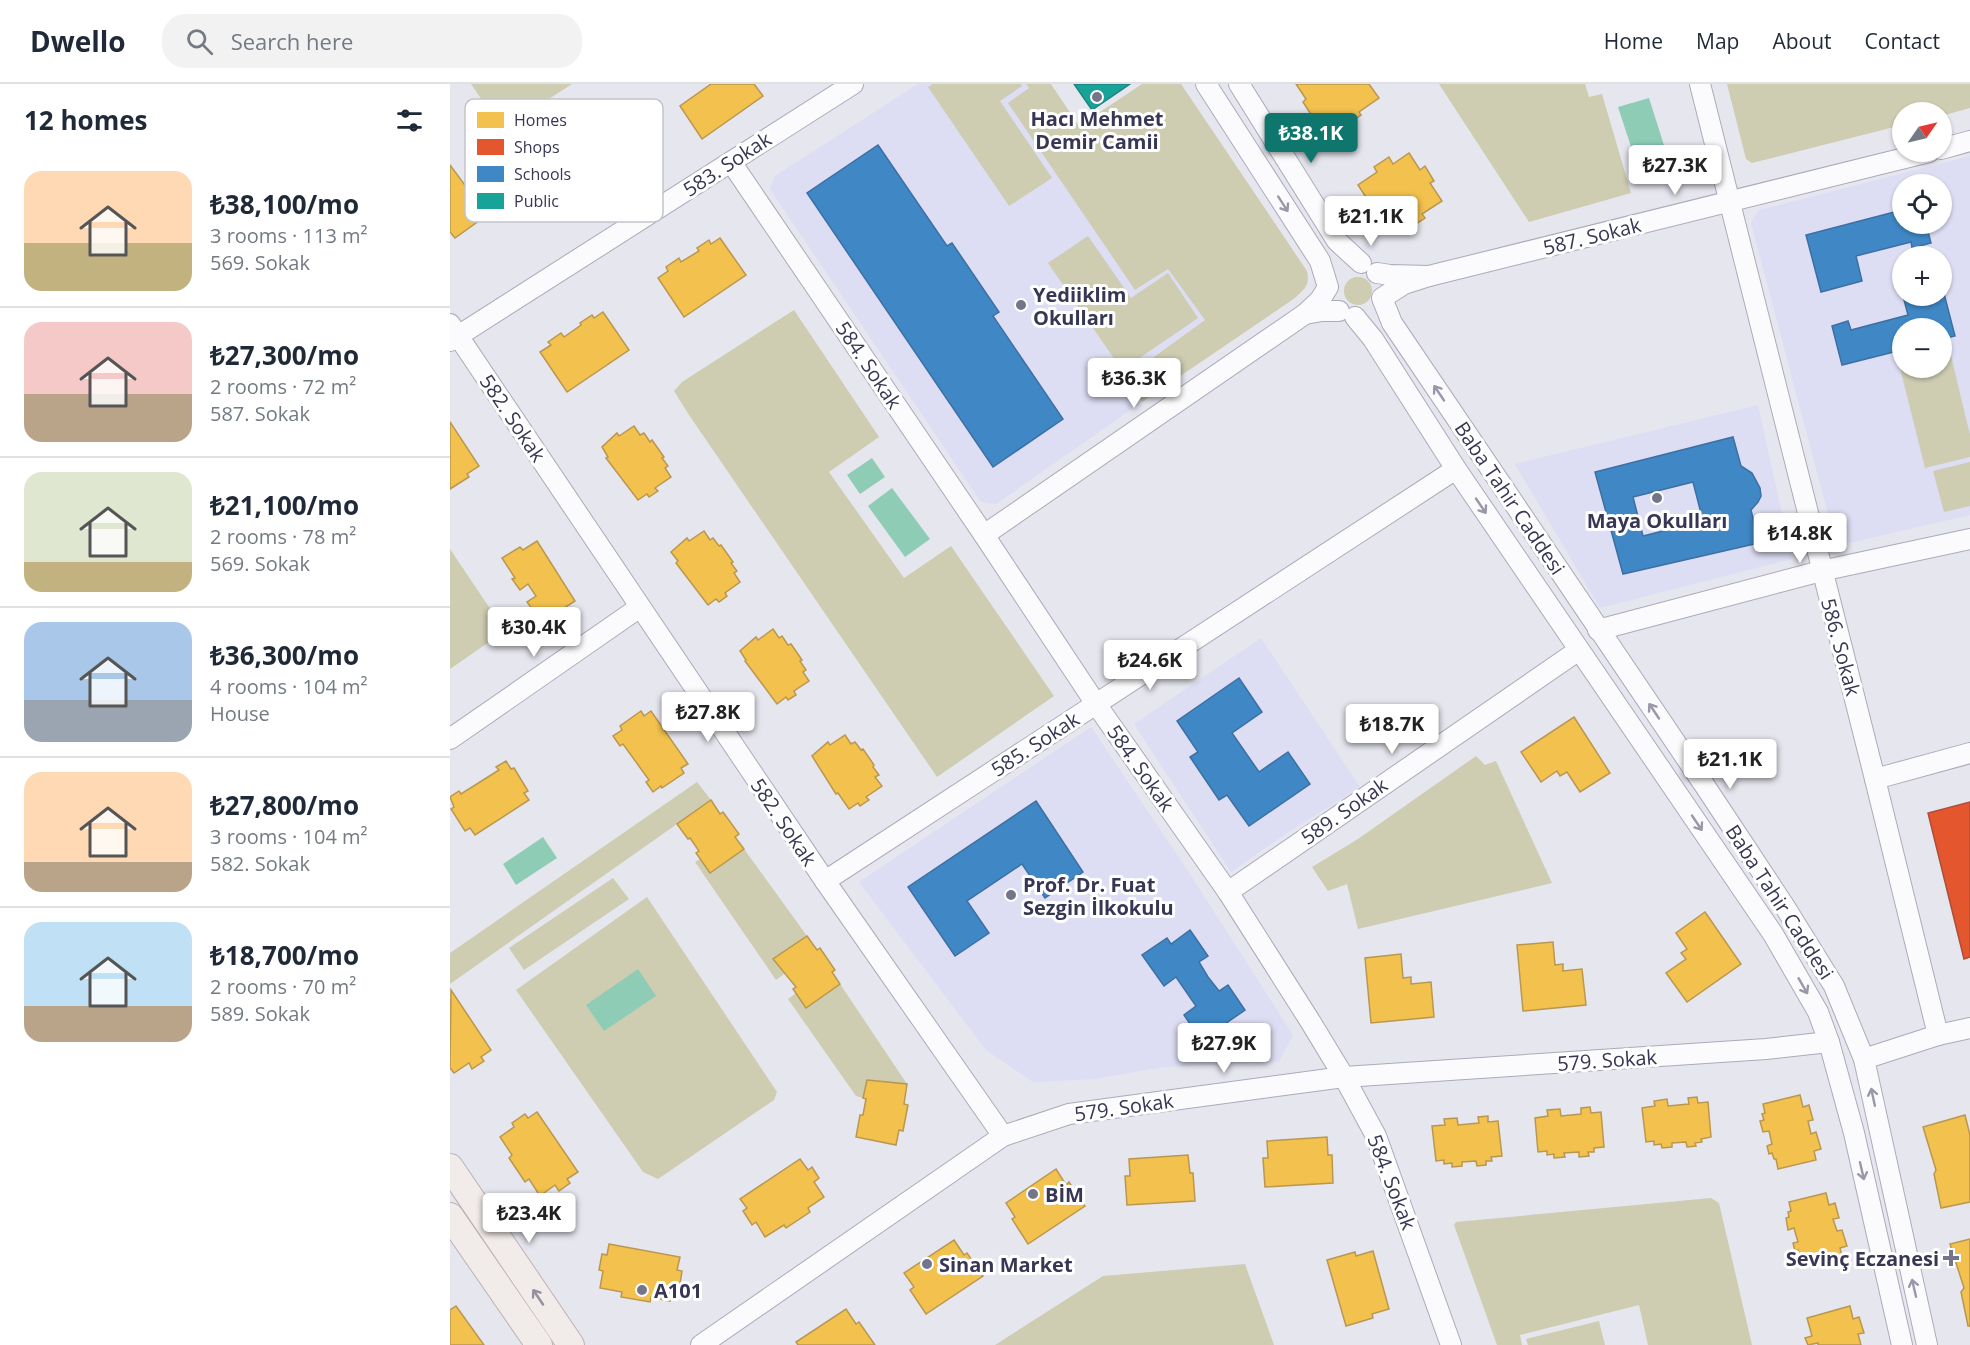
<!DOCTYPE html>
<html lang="en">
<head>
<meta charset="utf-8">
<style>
	body { margin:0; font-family:"Open Sans",sans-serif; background:#f2f2f3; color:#1f2937; height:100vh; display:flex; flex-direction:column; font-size:22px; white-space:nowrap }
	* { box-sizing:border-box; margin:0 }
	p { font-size:20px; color:#747a83 }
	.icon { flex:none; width:33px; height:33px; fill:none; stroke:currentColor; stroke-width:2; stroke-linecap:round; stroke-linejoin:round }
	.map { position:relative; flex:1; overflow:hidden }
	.sheet { display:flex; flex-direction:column; background:#fff; width:450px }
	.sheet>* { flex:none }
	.needle { width:39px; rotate:56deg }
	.tools { position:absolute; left:1442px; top:18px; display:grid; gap:12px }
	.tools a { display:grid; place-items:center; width:60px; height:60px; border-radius:50%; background:#fff; box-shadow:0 2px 4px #0004; font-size:30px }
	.price { position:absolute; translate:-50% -51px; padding:0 14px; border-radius:6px; background:#fff; color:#222; font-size:20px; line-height:39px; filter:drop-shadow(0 2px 3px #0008) }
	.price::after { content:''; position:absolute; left:50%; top:36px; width:18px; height:14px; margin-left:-9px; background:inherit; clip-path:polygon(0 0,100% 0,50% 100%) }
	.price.current { background:#0f766e; color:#fff }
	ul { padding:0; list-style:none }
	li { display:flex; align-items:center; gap:18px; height:150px; padding:0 24px }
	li+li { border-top:2px solid #e0e1e3 }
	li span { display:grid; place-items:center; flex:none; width:168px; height:120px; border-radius:18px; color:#555 }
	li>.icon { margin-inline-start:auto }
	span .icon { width:72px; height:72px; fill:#fffc; stroke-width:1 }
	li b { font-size:26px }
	h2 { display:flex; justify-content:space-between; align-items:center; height:72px; padding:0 24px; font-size:26px }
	header { display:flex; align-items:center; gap:36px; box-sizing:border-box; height:84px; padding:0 30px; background:#fff; border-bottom:2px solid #e0e1e3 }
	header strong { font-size:28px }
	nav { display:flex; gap:33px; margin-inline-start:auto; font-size:21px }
	.search { width:420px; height:54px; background:#f2f2f3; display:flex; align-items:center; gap:15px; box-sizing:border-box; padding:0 21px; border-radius:24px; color:#747a83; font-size:22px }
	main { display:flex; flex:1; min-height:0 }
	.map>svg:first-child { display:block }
	.built { fill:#ddddf4; fill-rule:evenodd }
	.green { fill:#ceccb1 }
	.water { fill:#8eccb6 }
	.homes { fill:#f2c14e; stroke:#ba9750; stroke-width:1.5 }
	.shops { fill:#e4572e; stroke:#b04d3a; stroke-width:1.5 }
	.schools { fill:#3f88c5; stroke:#3d6fa3; stroke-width:1.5; fill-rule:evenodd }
	.public { fill:#17a398; stroke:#218284; stroke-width:1.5 }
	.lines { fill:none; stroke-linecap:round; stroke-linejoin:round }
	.minor-casing { stroke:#abaabb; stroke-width:22 }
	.major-casing { stroke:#bdb2b3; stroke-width:28 }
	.minor { stroke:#fbfbfd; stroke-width:20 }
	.major { stroke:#f1ebe9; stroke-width:26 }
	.oneway { stroke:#9998a9 }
	.oneway2 { stroke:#94909f }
	.poi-dot { fill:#74748b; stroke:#fff; stroke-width:2 }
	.labels { text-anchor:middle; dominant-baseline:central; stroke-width:6; stroke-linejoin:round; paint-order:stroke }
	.poi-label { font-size:20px; font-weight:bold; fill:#373655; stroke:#fff; text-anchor:start }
	.street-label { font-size:20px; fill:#373655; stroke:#fff }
	.key { fill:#fff; stroke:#c3c3cc; stroke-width:1.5 }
	.key-label { font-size:16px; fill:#373655 }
</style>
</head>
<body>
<header>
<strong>Dwello</strong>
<div class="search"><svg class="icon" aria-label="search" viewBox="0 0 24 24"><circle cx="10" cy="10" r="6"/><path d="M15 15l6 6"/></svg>Search here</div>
<nav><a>Home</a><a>Map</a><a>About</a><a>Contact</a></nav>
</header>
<main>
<section class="sheet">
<h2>12 homes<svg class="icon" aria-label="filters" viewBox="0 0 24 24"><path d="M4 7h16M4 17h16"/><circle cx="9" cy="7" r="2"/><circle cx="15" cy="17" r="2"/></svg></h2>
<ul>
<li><span style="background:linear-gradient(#ffd9b3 60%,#c2b280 0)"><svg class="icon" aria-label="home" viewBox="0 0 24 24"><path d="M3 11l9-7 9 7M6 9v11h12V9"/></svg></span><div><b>₺38,100/mo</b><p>3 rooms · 113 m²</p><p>569. Sokak</p></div></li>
<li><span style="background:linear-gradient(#f6c9c9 60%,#b9a48a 0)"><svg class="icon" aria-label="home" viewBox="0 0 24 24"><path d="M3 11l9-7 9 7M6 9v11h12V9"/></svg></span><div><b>₺27,300/mo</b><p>2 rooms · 72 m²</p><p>587. Sokak</p></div></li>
<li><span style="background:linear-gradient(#dfe7d0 75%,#c2b280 0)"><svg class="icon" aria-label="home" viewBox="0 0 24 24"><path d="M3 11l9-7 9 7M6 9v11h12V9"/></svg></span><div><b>₺21,100/mo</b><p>2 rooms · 78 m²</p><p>569. Sokak</p></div></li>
<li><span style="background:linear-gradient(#a9c7e8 65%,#9aa5b1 0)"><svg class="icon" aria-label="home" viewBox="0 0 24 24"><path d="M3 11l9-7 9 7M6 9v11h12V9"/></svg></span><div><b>₺36,300/mo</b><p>4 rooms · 104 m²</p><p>House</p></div></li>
<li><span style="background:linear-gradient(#ffd9b3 75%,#b9a48a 0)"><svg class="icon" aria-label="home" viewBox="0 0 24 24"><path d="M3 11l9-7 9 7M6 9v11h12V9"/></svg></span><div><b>₺27,800/mo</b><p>3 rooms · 104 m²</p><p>582. Sokak</p></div></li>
<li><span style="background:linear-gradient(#bfe0f5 70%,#b9a48a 0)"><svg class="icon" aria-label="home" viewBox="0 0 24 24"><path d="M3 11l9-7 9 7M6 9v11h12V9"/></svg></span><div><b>₺18,700/mo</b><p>2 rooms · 70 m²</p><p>589. Sokak</p></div></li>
</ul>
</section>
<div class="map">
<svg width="1520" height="1261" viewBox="0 0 1520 1261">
	<rect width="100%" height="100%" fill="#e6e6ef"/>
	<g class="built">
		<path d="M468,0H576L579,4L559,19L686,206L718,185L755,236L676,292L692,318L546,420L531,418L320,105L325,92Z"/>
		<path d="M1520,72V431L1399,459L1382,445L1301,139L1309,126ZM1452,100H1491V140H1452ZM1452,172H1491V212H1452ZM1452,244H1491V284H1452Z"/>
		<path d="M1308,321L1342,475L1150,524L1065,380Z"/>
		<path d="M811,554L910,703L837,749L781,788L684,640Z"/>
		<path d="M641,643L738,787L843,951L829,978L713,983L646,995L583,998L536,966L409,798Z"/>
	</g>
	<g class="green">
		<path d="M21,0H122L52,45Z"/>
		<path d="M483,0H571L572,2L550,17L602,94L559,122L478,3Z"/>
		<path d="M576,0H601L629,42L692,0H731L857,187C860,202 855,204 845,214L692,318L676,293L755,236L718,185L685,206L558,19L579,4Z"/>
		<path d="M989,0H1135L1139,13L1152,10L1181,109L1079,138Z"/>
		<path d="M1277,0H1520V24L1491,32V28H1452V41L1302,79L1296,75Z"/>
		<path d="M638,152L681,214L718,189L748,234L672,286L598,179Z"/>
		<circle cx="908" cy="207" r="14"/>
		<path d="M344,226L429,353L379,388L454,494L501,462L604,612L487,693L239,331L224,307L232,298Z"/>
		<path d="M1501,272L1520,351V373L1475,384L1450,284H1491V274Z"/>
		<path d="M1520,378V422L1494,428L1483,387Z"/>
		<path d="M0,465L55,547L0,585Z"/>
		<path d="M1026,672L1035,681L1046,677L1102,799L908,845L897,800L878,807L862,783L908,755Z"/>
		<path d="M247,698L261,716L0,900V869Z"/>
		<path d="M294,765L357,852L324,875L334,890L326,896L245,778L250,775L260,788Z"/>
		<path d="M163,794L179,815L74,886L59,864Z"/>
		<path d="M197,813L327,1008L324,1016L208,1095L193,1088L66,906Z"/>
		<path d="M390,900L457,1000L417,996L413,1014L406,1012L338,915L346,909L356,924Z"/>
		<path d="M1261,1114L1269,1119L1302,1261H1198L1189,1221L1070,1251L1072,1261H1047L1004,1141L1006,1138Z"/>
		<path d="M795,1180L824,1261H545L653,1192Z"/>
		<path d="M1149,1237L1155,1261H1078L1076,1255Z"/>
	</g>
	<g class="water">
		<path d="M1199,14L1218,74L1188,84L1168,23Z"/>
		<path d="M422,374L435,393L410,410L397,391Z"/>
		<path d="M442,404L480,455L455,473L418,422Z"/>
		<path d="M93,753L107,774L66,801L53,780Z"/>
		<path d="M188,885L206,912L154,947L136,921Z"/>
	</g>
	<g class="homes">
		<path d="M261,0H304L313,12L252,55L230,22Z"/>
		<path d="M846,0H919L929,14L909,28L911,31L900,39L897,35L878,47L866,30L862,32L853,18L856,15Z"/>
		<path d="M959,69L970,86L975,82L984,97L980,99L992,117L972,130L975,134L963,142L960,137L941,150L929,132L925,135L916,121L919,118L908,101L927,88L924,83L939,73L943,80Z"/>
		<path d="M0,81L37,131L5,154L0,148Z"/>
		<path d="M270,154L296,191L234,233L208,194L218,187L216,183L229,174L231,178L249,167L247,164L259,156L261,160Z"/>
		<path d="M153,228L179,266L117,308L90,268L101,261L98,258L111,249L114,253L131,241L130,239L142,231L144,234Z"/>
		<path d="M0,338L29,382L17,390L19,393L0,405Z"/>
		<path d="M184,342L190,351L194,349L200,358L202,356L214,373L212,374L218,382L215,384L221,393L205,404L208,407L199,413L197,410L188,416L156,374L158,373L152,363L167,349L169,352Z"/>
		<path d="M254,447L260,456L263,454L269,462L271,461L283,478L281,479L287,487L284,489L290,498L275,509L277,512L269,518L266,515L258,521L226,479L228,477L221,468L237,454L239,457Z"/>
		<path d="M87,457L125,517L114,524L116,527L96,540L88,527L85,529L77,518L86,512L78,500L70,506L62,495L65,494L52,474L70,463L73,466Z"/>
		<path d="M323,545L329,554L332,552L338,561L341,560L352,576L350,577L356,586L353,588L359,597L344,607L346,611L338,616L336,613L327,620L295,577L296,576L290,567L306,553L308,556Z"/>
		<path d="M191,627L194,632L201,627L238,680L231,684L234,689L212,704L211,702L203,708L196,698L199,696L173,660L170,662L163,652L172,646L170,642Z"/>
		<path d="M1124,633L1160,689L1130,708L1117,688L1110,692L1107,687L1091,698L1071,668Z"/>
		<path d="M395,651L401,660L405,658L411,666L413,665L424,681L423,683L429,691L425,693L432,702L416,713L419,716L410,722L408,719L399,725L388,709L386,710L362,672L378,658L380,661Z"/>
		<path d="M56,677L61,685L64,684L78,707L74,709L79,716L25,751L20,744L15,747L1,725L4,723L0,713L9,707L11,710L49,686L46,683Z"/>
		<path d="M261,716L270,730L273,728L289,750L285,753L294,765L260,789L246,769L249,767L240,754L238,755L227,740Z"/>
		<path d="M1255,828L1291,880L1237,918L1216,889L1236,875L1231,869L1237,865L1226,849Z"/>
		<path d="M357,852L367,866L370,864L385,886L382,888L390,900L356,924L343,905L346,903L323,875Z"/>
		<path d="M1103,858L1105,881L1113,880V887L1132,885L1136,921L1073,927L1067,861Z"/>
		<path d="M951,870L953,894L961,893V900L981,898L984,933L921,939L915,874Z"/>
		<path d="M1,906L41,966L31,973L34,977L22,985L19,979L4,989L0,984Z"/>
		<path d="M417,996L457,1000L454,1020L458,1021L453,1047L449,1046L446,1061L406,1053L410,1031H413L416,1015L413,1014Z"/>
		<path d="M1350,1011L1353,1023L1359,1021L1363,1036L1358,1037L1361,1050L1366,1048L1371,1065L1364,1067L1366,1076L1328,1085L1326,1075H1324L1322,1069L1319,1070L1317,1062L1322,1060L1319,1047L1313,1048L1310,1037L1314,1036L1312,1030L1315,1029L1313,1020Z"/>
		<path d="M1247,1013L1248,1019L1258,1018L1261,1053L1251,1055L1252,1058L1245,1059L1246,1062L1237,1063L1236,1058L1222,1059V1063L1212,1064L1211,1060L1204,1061V1057L1196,1058L1192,1024L1205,1022L1204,1017L1217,1015L1218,1022L1239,1020L1238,1014Z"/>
		<path d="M1140,1023L1141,1029L1151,1028L1154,1063L1144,1064V1068H1138L1139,1072L1129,1073V1068L1114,1069L1115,1073L1104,1074V1070L1097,1071V1067L1088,1068L1085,1034L1098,1032L1097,1026L1110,1025L1111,1032L1131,1030V1024Z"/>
		<path d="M87,1028L128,1088L117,1095L120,1099L109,1107L105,1101L90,1112L79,1095L75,1098L59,1074L62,1071L50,1053L64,1043L62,1039L75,1030L78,1034Z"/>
		<path d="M1515,1031L1520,1051V1118L1491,1124L1484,1090L1486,1086L1473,1043Z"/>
		<path d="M1038,1032V1038L1048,1037L1052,1072L1041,1073L1042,1077H1036V1081L1027,1082L1026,1077L1012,1078V1082L1002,1083V1079L994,1080V1076L986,1077L982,1042L995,1041L994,1035L1007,1034L1008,1041L1029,1039L1028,1033Z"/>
		<path d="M877,1053L878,1071H882L883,1099L815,1103L813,1074H818L817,1057Z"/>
		<path d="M738,1071L740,1089H743L745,1117L677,1121L675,1092H680L679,1075Z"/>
		<path d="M350,1075L358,1086L362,1083L369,1094L364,1098L374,1113L358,1124L360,1128L336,1144L334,1141L315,1153L306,1138L302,1141L293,1127L297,1124L290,1115Z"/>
		<path d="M606,1085L616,1101L619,1098L635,1122L578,1160L562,1135L565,1133L556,1119Z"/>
		<path d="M1376,1109L1379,1121L1385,1119L1389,1134L1383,1135L1387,1147L1392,1146L1397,1162L1390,1164L1392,1173L1354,1183L1348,1166L1345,1167L1343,1159L1348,1158L1344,1144L1338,1146L1336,1134L1339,1133L1338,1128L1341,1127L1339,1118Z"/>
		<path d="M1520,1155V1242H1518L1511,1208L1514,1204L1500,1160Z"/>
		<path d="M504,1156L514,1171L517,1169L533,1192L476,1230L460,1206L464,1203L454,1189Z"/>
		<path d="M159,1160L230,1173L227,1186L232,1187L230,1200L223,1199L220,1217L201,1213L200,1218L171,1213L172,1208L150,1204L153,1187L149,1186L152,1170L157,1171Z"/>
		<path d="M923,1167L939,1225L922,1230L923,1234L896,1242L877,1176L905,1168L906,1172Z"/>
		<path d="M6,1222L34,1261H0V1226Z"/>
		<path d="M1400,1222L1403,1235L1409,1233L1414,1249L1408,1250L1411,1261H1368V1259L1358,1261L1355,1254L1362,1252L1357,1234Z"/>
		<path d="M396,1225L406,1240L409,1238L425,1261H348L346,1258Z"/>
	</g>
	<path class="shops" d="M1520,718V873L1514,875L1478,729Z"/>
	<g class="schools">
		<path d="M428,61L497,162L502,159L549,228L543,232L613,335L543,383L357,109Z"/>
		<path d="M1452,126V140H1476L1481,159L1462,164L1461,158L1406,172L1412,197L1371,208L1356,151Z"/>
		<path d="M1491,198L1505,252L1491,255V244H1452V266L1392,281L1382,242L1398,237L1401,246L1458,231L1453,212H1491Z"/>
		<path d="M1283,353L1291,382L1302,389L1310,404L1311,412L1308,418L1301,426L1309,459L1173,490L1145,388ZM1243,398L1253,437L1193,452L1183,413Z"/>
		<path d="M789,594L812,628L782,649L809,688L838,668L860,700L799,742L777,711L769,716L740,673L748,668L727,637Z"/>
		<path d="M586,717L633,788L595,814L572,780L517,817L539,849L505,872L458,803Z"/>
		<path d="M740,846L758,872L749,878L758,893L769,907L778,901L795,926L775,940L779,946L755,962L734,931L746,922L726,893L714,902L692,871L717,854L721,860Z"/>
	</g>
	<path class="public" d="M624,0H680L642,26Z"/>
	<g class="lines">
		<defs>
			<g id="minor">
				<path d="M756,0L870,177L878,203L870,216L855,230L872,227H889"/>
				<path d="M789,0L887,157L911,179"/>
				<path d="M1250,0L1425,695L1488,951"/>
				<path d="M1491,65L1520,57"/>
				<path d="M281,78L534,451L646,620L778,808L860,937L894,993L926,1052L1001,1261"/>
				<path d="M927,189L940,191L979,192L954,200L932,214L942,239L1255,702L1335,823L1384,902L1414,975L1477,1261"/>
				<path d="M979,192L1479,68"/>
				<path d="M905,233L923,255L1006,385L1323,850L1368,928L1379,958L1404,1049L1452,1261"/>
				<path d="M0,240L375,797L553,1052"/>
				<path d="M0,257L403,0"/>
				<path d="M534,451L855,230"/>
				<path d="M1148,546L1371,487L1520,455"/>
				<path d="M0,655L190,523"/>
				<path d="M1425,695L1520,669"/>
				<path d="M375,797L1006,385"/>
				<path d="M778,808L1129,566"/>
				<path d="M1414,975L1488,951L1520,944"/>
				<path d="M251,1261L553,1052L619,1030L894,993L1316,965L1379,958"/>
			</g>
			<g id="major">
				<path d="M0,1083L121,1261"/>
				<path d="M0,1132L89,1261"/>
			</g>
		</defs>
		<use href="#minor" class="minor-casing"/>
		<use href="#major" class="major-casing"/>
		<use href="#minor" class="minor"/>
		<use href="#major" class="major"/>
	</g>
	<defs><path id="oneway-shaft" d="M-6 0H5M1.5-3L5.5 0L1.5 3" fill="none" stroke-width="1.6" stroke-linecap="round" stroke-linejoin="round" transform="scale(1.5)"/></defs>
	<g class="oneway">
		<use href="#oneway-shaft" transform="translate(833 120) rotate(57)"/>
		<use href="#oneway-shaft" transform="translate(989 309) rotate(-124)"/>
		<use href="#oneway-shaft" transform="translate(1031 422) rotate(56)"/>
		<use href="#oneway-shaft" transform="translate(1204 627) rotate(-124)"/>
		<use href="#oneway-shaft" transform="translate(1247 739) rotate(56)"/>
		<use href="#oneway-shaft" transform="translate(1353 902) rotate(60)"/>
		<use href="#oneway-shaft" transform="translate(1423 1013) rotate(-102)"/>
		<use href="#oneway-shaft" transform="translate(1412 1087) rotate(77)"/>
		<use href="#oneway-shaft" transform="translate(1464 1204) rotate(-103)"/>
	</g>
	<use class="oneway2" href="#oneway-shaft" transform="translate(88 1213) rotate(-124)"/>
	<g class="poi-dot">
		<circle cx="647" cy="13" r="6"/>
		<circle cx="571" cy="221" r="6"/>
		<circle cx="1207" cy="414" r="6"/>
		<circle cx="561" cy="811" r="6"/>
		<circle cx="583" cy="1110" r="6"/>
		<path d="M1498 1165h6v6h6v6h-6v6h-6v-6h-6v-6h6z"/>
		<circle cx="477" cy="1180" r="6"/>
		<circle cx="192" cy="1206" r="6"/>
	</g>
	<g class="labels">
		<g class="poi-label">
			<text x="647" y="34" text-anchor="middle">Hacı Mehmet<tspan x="647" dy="23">Demir Camii</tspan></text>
			<text x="583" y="210">Yediiklim<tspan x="583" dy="23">Okulları</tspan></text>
			<text x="1207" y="436" text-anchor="middle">Maya Okulları</text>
			<text x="573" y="800">Prof. Dr. Fuat<tspan x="573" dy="23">Sezgin İlkokulu</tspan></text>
			<text x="595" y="1110">BİM</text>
			<text x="1489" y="1174" text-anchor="end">Sevinç Eczanesi</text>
			<text x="489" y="1180">Sinan Market</text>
			<text x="204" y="1206">A101</text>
		</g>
		<g class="street-label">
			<text transform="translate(277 80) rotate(-33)">583. Sokak</text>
			<text transform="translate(1142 152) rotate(-14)">587. Sokak</text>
			<text transform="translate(419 281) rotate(56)">584. Sokak</text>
			<text transform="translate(63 334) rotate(56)">582. Sokak</text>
			<text transform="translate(1060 414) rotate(56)">Baba Tahir Caddesi</text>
			<text transform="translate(1391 563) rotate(75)">586. Sokak</text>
			<text transform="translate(585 660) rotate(-33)">585. Sokak</text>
			<text transform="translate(691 684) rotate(55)">584. Sokak</text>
			<text transform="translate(894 727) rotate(-35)">589. Sokak</text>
			<text transform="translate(334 738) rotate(56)">582. Sokak</text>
			<text transform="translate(1330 818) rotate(57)">Baba Tahir Caddesi</text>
			<text transform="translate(1157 976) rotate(-4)">579. Sokak</text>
			<text transform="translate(674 1023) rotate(-8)">579. Sokak</text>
			<text transform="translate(942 1098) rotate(69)">584. Sokak</text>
		</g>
	</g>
	<rect x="15" y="15" width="198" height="123" rx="9" class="key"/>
	<rect x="27" y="28" width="27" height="16" fill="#f2c14e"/>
	<rect x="27" y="55" width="27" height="16" fill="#e4572e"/>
	<rect x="27" y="82" width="27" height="16" fill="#3f88c5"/>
	<rect x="27" y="109" width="27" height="16" fill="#17a398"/>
	<g class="key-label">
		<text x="64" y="42">Homes</text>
		<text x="64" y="69">Shops</text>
		<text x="64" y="96">Schools</text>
		<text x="64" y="123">Public</text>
	</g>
</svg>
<div class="tools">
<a><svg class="needle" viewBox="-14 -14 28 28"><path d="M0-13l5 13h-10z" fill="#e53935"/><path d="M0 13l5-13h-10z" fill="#747a83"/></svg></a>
<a><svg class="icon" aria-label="locate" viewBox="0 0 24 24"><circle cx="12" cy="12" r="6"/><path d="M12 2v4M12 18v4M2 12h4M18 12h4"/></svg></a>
<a>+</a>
<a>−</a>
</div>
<b class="price current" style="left:861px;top:80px">₺38.1K</b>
<b class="price" style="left:1225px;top:112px">₺27.3K</b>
<b class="price" style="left:921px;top:163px">₺21.1K</b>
<b class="price" style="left:684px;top:325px">₺36.3K</b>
<b class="price" style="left:1350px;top:480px">₺14.8K</b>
<b class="price" style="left:84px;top:574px">₺30.4K</b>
<b class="price" style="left:700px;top:607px">₺24.6K</b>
<b class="price" style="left:258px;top:659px">₺27.8K</b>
<b class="price" style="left:942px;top:671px">₺18.7K</b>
<b class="price" style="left:1280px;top:706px">₺21.1K</b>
<b class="price" style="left:774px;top:990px">₺27.9K</b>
<b class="price" style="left:79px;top:1160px">₺23.4K</b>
</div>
</main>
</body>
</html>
